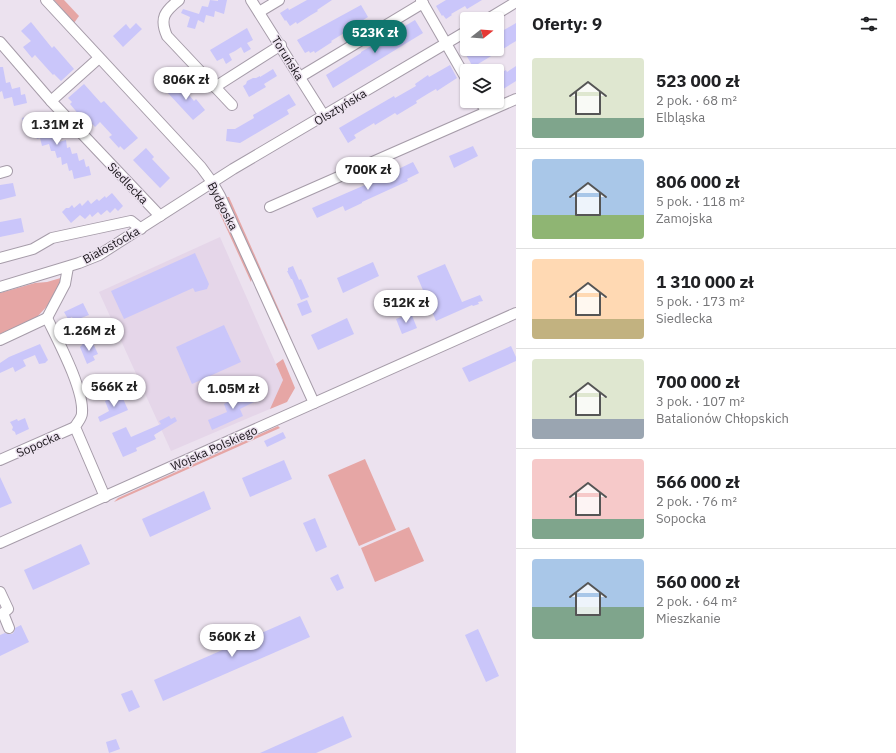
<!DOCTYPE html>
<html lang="pl">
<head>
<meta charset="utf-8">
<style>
	body { margin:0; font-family:"IBM Plex Sans",sans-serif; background:#f6f6f6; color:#202124; height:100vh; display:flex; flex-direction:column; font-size:15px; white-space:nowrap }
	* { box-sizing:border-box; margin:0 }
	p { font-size:13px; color:#757577 }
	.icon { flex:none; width:22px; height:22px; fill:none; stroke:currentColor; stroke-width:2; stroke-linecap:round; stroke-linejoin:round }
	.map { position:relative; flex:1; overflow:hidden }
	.side { display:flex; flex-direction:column; background:#fff; width:380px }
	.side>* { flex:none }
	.needle { width:26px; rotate:73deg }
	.fabs { position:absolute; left:460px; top:12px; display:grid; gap:8px }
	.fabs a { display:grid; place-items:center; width:44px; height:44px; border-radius:4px; background:#fff; box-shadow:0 1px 3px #0004; font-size:20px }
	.price { position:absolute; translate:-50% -34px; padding:0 9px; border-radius:14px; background:#fff; color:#222; font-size:13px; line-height:26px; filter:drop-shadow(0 1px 2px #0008) }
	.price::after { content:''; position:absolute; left:50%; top:24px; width:12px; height:9px; margin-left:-6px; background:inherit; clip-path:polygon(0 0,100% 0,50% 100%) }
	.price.current { background:#0f766e; color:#fff }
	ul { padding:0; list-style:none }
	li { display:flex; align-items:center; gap:12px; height:100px; padding:0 16px }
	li+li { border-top:1px solid #e0e0e0 }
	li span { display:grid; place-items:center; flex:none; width:112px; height:80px; border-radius:4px; color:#555 }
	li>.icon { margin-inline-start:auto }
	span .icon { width:48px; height:48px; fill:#fffc; stroke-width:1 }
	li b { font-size:17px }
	h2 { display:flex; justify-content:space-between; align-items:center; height:48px; padding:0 16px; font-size:17px }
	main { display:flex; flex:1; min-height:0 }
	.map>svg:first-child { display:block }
	.built { fill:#e5d6e9 }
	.green { fill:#e6a6a5 }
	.building { fill:#cac6fa }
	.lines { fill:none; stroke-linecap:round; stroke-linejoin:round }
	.minor-casing { stroke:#a69ca9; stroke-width:12 }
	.minor { stroke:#fff; stroke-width:10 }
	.labels { text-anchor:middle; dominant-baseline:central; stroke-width:3; stroke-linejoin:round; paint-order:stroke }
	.street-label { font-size:12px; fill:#19151a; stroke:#ece2ef }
</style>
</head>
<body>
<main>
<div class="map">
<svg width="516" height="753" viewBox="0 0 516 753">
	<rect width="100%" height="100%" fill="#ece2ef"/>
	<path class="built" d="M220,237L283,380L272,408L171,451L99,292Z"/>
	<g class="green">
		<path d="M54,0H64L79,16L74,23Z"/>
		<path d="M225,197H229L288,330H286Z"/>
		<path d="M217,201L252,278L251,282L215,203Z"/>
		<path d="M64,277L51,302L36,318L0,334V293L35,283L47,282Z"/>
		<path d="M283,359L295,388L287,402L270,409L283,380L276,364Z"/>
		<path d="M278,426L280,428L114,502L118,498Z"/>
		<path d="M365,459L396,530L359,546L328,475Z"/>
		<path d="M409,527L424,561L375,582L361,548Z"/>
	</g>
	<g class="building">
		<path d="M210,0L218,1V0H227L224,14L215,11L214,17L206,15L204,23L198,20L195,29L187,27L190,17L181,13L183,9L199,14L202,6L208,7Z"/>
		<path d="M307,0H332L317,10L318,11L311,15L297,24L296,22L290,26L286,20L285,21L280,13L288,8L289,10Z"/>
		<path d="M446,0H482L467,9L465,6L451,14L452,15L446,19L443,15L442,16L436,6Z"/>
		<path d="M361,5L368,17L360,22L361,23L331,41L332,42L315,53L314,51L310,53L309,51L305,53L297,40Z"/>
		<path d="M415,20L423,33L333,88L326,75L361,53V52Z"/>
		<path d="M31,22L52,48L54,46L74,69L61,81L54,74L53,75L35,55L32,58L23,47L31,41L21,31Z"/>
		<path d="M136,23L142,29L123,47L113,36L126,24L130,29Z"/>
		<path d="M516,23V41L473,67L465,53L473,49H497V34Z"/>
		<path d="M247,28L253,40L247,43L251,49L244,53L241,47L235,51L229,54L232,60L226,64L223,58L217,61L210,50Z"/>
		<path d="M450,65L457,78L437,91L436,89L429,93L416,101L417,103L397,115L395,113L375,125L374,123L354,135L356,138L348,143L339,128L394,96L395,98L416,86L415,84L428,75L429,77Z"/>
		<path d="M516,66V81L497,93V75L506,70L507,72Z"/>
		<path d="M0,67H3L6,83L10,82L12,89L20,87L21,95L25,94L27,103L14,106L12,97L4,99L2,91L0,92Z"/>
		<path d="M273,69L277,76L264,84L266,87L249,97L243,86L246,84L247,81L253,78H256L260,76V77Z"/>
		<path d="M178,82L194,101L196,99L205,110L193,120L167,92Z"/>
		<path d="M84,84L101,103L104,101L138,138L124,150L120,146L119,148L109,137L112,135L100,122L95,127L82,113L80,116L70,104L72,102L68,98Z"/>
		<path d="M289,94L296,105L287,110L289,114L240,143L226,141L227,129H235L254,118L253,115Z"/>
		<path d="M40,113L42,122L46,121L48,128L52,127L53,135L57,134L59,142L66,140L67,148L70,147L72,154L77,153L79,161L84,159L86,167L89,166L91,175L74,179L72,170L69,171L67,163L62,165L61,157L57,158L55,151H51L49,144L42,146L40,138L37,139L35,132H31L30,125L24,126L22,118Z"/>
		<path d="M473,146L478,156L454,168L449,156Z"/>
		<path d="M146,148L154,157L152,159L170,178L160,188L133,160Z"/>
		<path d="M413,162L419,173L407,179L408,181L362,202V203L345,211L343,206L317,218L312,208L365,185Z"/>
		<path d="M13,183L16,196L0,200V185Z"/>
		<path d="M112,193L123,206L118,211L115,208L110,213L107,210L101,215L98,212L92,217L90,214L85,219L80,215L71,223L62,212L66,208H69L72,205L74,208L80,203L82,206L88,200L91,204L97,199L99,201L105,196L106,198Z"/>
		<path d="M21,218L24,232L0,237V222Z"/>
		<path d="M195,253L209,284L207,289L195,292L193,288L124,319L111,291Z"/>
		<path d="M373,262L379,276L343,293L337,278Z"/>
		<path d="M445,264L462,302L480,295L483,301L478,302L479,304L473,306L472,305L436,321L417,276Z"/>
		<path d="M293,266L299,280L301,279L309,297L301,300L292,279H291L287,271H288V268Z"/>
		<path d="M307,300L312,312L302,316L297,304Z"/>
		<path d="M83,303L89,315L81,318L80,321L77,320L74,322L72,317L68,319L64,312Z"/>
		<path d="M411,313L417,328L402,334L396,319Z"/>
		<path d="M347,318L354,334L318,350L311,335Z"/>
		<path d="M224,325L241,362L192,384L176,347Z"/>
		<path d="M83,341L87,343L92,341L98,354L93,356L95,360L87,364L80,347L82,345Z"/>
		<path d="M40,344L48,360L45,363L39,364L35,355L23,360L26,366L15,372L13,367L0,373V363L9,357Z"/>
		<path d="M511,346L516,357V361L469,382L462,368Z"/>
		<path d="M257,392L260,399L240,409L243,416L212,430L208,420L227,412L224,404L227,402L225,399L233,395L236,401Z"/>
		<path d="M121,394L128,410L100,422L98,417L109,411L105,401Z"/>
		<path d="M169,416L171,419L175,417L177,421L154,435L156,439L136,448L137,451L123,457L112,433L126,427L131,437L161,424L159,421Z"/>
		<path d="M25,418L29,429L16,435L15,432L12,430L13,427L10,422L17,419L18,421Z"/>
		<path d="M283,432L286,438L267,447L264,441Z"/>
		<path d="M284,460L292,479L250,497L242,478Z"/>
		<path d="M0,477L12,503L0,508Z"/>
		<path d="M204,491L211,509L150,537L142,519Z"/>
		<path d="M315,518L327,547L316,552L303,523Z"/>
		<path d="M81,544L90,564L33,590L24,570Z"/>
		<path d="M338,574L344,588L337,591L330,578Z"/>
		<path d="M300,616L310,637L163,701L154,680Z"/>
		<path d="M21,625L29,642L0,656V635L5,633L8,634H12L14,632L15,628Z"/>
		<path d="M478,629L499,676L486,682L465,635Z"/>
		<path d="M132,690L140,707L129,712L121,694Z"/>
		<path d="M343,716L352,737L316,753H260Z"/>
		<path d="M116,739L120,749L109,753L106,742Z"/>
	</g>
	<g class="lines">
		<defs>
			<g id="minor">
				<path d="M46,0L201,167L212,182L220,196L314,403"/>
				<path d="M179,0C165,11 159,18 167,36L232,105"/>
				<path d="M251,0L324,116"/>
				<path d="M421,0L467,80"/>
				<path d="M259,12L279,0"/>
				<path d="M488,19L516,2"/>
				<path d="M0,42L51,101L160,216"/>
				<path d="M300,77L423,3"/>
				<path d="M215,87L281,45"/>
				<path d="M51,101L99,58"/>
				<path d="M480,101L486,111"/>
				<path d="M0,173L7,171"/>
				<path d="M270,207L516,99"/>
				<path d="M0,258L33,249L52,238L131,221L141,229"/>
				<path d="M0,287L79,263L99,255L233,169L467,31"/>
				<path d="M47,318C58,341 84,389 82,413C82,418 77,423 75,427L105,497"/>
				<path d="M47,318L65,284L68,267"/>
				<path d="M0,340L47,318"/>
				<path d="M0,460L75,427"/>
				<path d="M0,543L516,313"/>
				<path d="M0,592L8,609L3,613L9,628"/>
			</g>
		</defs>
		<use href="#minor" class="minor-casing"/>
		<use href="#minor" class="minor"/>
	</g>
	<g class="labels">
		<g class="street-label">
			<text transform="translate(288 58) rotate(58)">Toruńska</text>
			<text transform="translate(340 107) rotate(-31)">Olsztyńska</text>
			<text transform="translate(128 183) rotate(46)">Siedlecka</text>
			<text transform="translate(223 206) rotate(63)">Bydgoska</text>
			<text transform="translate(111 245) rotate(-29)">Białostocka</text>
			<text transform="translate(38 444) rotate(-24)">Sopocka</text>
			<text transform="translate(214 448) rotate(-24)">Wojska Polskiego</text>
		</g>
	</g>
</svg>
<div class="fabs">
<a><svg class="needle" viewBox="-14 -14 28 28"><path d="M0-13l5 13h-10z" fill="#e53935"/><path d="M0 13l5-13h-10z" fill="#757577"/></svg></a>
<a><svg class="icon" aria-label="layers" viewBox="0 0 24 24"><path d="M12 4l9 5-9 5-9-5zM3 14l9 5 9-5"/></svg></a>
</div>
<b class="price current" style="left:375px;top:54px">523K zł</b>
<b class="price" style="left:186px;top:101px">806K zł</b>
<b class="price" style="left:57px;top:146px">1.31M zł</b>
<b class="price" style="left:368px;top:191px">700K zł</b>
<b class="price" style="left:406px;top:324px">512K zł</b>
<b class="price" style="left:89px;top:352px">1.26M zł</b>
<b class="price" style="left:114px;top:408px">566K zł</b>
<b class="price" style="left:233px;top:410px">1.05M zł</b>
<b class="price" style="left:232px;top:658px">560K zł</b>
</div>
<section class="side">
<h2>Oferty: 9<svg class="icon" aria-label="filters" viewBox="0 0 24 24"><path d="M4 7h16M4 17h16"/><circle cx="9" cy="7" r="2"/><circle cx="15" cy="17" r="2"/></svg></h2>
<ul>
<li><span style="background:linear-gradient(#dfe7d0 75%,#7fa58c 0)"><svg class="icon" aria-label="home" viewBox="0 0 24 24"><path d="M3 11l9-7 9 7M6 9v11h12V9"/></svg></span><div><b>523 000 zł</b><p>2 pok. · 68 m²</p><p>Elbląska</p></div></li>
<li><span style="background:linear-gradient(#a9c7e8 70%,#8fb573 0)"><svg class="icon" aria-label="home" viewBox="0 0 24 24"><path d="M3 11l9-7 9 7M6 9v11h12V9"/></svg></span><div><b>806 000 zł</b><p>5 pok. · 118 m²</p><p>Zamojska</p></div></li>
<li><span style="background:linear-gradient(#ffd9b3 75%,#c2b280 0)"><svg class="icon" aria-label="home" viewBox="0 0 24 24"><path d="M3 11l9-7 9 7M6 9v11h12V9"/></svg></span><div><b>1 310 000 zł</b><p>5 pok. · 173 m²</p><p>Siedlecka</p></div></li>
<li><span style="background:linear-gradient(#dfe7d0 75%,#9aa5b1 0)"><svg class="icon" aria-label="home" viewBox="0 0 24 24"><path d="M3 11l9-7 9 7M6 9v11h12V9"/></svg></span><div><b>700 000 zł</b><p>3 pok. · 107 m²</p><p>Batalionów Chłopskich</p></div></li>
<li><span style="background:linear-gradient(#f6c9c9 75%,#7fa58c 0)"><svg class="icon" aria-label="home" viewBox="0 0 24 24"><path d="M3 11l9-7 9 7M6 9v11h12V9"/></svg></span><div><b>566 000 zł</b><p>2 pok. · 76 m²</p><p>Sopocka</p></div></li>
<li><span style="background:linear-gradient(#a9c7e8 60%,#7fa58c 0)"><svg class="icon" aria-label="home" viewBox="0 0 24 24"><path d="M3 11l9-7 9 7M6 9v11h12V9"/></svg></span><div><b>560 000 zł</b><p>2 pok. · 64 m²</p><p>Mieszkanie</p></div></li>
</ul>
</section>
</main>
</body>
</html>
